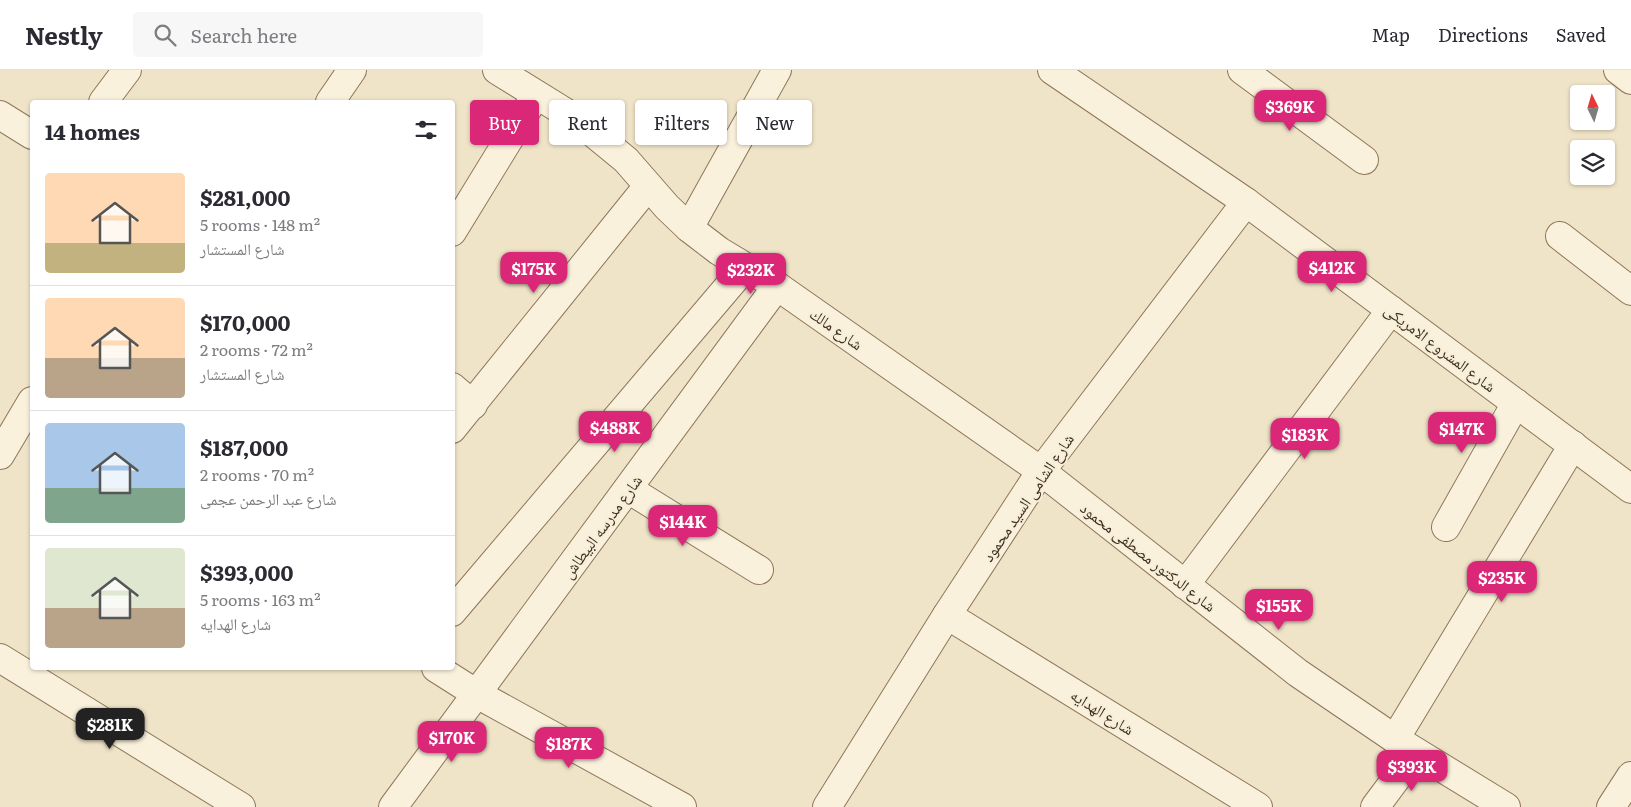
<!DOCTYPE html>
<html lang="en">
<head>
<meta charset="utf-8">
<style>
	body { margin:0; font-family:Literata,"Noto Naskh Arabic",serif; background:#f7f7f7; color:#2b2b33; height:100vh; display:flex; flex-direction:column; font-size:19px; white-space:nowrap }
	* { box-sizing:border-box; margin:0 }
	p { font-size:16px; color:#7c7c81 }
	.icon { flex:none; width:28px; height:28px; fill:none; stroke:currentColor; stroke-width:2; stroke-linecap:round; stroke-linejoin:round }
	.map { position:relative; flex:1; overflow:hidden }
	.drawer { position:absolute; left:30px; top:30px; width:425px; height:570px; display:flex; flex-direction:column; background:#fff; border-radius:5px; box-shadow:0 1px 4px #0004 }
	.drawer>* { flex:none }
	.banner { position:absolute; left:470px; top:30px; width:475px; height:45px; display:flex; gap:10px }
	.needle { width:32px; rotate:355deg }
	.controls { position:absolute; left:1570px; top:15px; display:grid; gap:10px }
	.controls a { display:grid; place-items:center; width:45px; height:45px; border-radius:5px; background:#fff; box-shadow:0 1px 4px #0004; font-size:25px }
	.price { position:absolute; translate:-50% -42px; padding:0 11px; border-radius:10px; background:#db2777; color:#fff; font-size:16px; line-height:32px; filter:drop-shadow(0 1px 2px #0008) }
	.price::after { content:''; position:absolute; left:50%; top:30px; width:15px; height:11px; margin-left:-8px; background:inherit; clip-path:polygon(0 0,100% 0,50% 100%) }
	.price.selected { background:#222; color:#fff }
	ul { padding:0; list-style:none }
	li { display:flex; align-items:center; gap:15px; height:125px; padding:0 15px }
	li+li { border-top:1px solid #e1e1e2 }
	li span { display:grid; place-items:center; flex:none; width:140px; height:100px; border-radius:5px; color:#555 }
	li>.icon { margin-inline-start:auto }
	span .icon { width:60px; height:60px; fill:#fffc; stroke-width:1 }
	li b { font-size:21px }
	h2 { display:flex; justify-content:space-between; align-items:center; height:60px; padding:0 15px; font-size:21px }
	.tag { padding:0 18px; border-radius:5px; background:#fff; box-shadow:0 1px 4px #0004; font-size:18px; line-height:45px }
	.tag.selected { background:#db2777; color:#fff }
	header { display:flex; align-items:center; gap:30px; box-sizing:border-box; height:70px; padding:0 25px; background:#fff; border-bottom:1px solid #e1e1e2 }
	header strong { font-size:24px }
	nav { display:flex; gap:28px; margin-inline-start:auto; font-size:18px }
	.search { width:350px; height:45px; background:#f7f7f7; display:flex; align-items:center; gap:12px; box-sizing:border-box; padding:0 18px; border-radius:5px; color:#7c7c81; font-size:19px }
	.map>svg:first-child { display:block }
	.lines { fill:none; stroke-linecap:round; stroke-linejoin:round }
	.minor-casing { stroke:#8d765c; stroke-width:30 }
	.minor { stroke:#faf1dc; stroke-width:28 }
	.labels { text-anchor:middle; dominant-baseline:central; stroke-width:4; stroke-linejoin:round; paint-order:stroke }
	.street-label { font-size:16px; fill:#3d2e20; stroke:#f7eed8 }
</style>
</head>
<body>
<header>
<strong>Nestly</strong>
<div class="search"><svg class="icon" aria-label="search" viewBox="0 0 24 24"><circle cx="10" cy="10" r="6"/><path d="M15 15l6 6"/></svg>Search here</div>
<nav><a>Map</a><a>Directions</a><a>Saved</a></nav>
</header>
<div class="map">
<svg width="1631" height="737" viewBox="0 0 1631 737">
	<rect width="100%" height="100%" fill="#f0e4c8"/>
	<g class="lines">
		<defs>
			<g id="minor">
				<path d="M497,0L576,49L626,90L667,137L689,158L719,181L777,216L1041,401L1298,603L1395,669L1506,737"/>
				<path d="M1052,0L1246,132L1631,419"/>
				<path d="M1242,0L1364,90"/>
				<path d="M1618,0L1631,10"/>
				<path d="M103,32L127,0"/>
				<path d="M330,32L352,0"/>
				<path d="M0,45L32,65"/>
				<path d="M689,158L777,0"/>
				<path d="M452,162L536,25"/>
				<path d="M1560,166L1631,221"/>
				<path d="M452,317L473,335"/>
				<path d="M452,359L648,116"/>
				<path d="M0,385L32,331"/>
				<path d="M628,419L759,500"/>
				<path d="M1446,457L1516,333"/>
				<path d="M1185,515L1391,240"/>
				<path d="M452,542L745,197"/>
				<path d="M947,545L1258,737"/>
				<path d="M0,588L241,737"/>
				<path d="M436,598L477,624L682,737"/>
				<path d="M1395,669L1573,375"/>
				<path d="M393,737L777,216"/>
				<path d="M827,737L947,545L1041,401L1246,132"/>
				<path d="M1375,737L1416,682"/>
				<path d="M1611,737L1631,706"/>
			</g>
		</defs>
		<use href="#minor" class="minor-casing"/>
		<use href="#minor" class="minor"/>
	</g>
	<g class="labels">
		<g class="street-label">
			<text transform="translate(837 258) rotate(35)">شارع مالك</text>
			<text transform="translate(1441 277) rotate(37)">شارع المشروع الامريكى</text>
			<text transform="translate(1027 427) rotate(-56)">شارع الشامى السيد محمود</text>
			<text transform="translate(601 456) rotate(-54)">شارع مدرسه البيطاش</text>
			<text transform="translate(1149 486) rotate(38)">شارع الدكتور مصطفى محمود</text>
			<text transform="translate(1103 641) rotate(32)">شارع الهدايه</text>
		</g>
	</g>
</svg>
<div class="controls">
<a><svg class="needle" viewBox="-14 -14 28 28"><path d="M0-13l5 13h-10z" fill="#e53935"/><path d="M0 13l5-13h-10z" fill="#7c7c81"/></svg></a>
<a><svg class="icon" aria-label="layers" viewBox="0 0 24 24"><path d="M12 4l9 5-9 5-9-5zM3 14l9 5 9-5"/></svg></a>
</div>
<b class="price" style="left:1290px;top:62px">$369K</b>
<b class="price" style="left:1332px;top:223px">$412K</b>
<b class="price" style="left:534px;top:224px">$175K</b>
<b class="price" style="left:751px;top:225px">$232K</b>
<b class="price" style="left:615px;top:383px">$488K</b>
<b class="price" style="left:1462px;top:384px">$147K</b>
<b class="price" style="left:1305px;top:390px">$183K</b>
<b class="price" style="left:683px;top:477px">$144K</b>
<b class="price" style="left:1502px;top:533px">$235K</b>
<b class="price" style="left:1279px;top:561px">$155K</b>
<b class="price selected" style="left:110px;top:680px">$281K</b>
<b class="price" style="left:452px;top:693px">$170K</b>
<b class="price" style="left:569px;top:699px">$187K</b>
<b class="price" style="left:1412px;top:722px">$393K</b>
<div class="banner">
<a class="tag selected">Buy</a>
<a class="tag">Rent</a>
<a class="tag">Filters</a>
<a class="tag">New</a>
</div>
<section class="drawer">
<h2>14 homes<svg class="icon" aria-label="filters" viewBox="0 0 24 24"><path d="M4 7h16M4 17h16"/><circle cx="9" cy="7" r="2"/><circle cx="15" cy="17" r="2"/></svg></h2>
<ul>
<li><span style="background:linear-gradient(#ffd9b3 70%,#c2b280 0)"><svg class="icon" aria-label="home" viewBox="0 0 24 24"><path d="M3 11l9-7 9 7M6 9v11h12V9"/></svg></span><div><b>$281,000</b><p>5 rooms · 148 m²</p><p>شارع المستشار</p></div></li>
<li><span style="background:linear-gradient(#ffd9b3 60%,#b9a48a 0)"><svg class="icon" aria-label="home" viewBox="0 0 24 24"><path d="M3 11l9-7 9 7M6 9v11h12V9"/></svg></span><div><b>$170,000</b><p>2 rooms · 72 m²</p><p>شارع المستشار</p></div></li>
<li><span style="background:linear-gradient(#a9c7e8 65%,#7fa58c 0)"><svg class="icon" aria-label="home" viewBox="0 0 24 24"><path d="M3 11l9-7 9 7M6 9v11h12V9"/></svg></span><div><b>$187,000</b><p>2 rooms · 70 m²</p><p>شارع عبد الرحمن عجمى</p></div></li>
<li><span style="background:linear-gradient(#dfe7d0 60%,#b9a48a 0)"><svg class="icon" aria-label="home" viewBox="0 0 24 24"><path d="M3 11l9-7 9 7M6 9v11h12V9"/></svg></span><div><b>$393,000</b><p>5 rooms · 163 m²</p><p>شارع الهدايه</p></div></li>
</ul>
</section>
</div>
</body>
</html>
